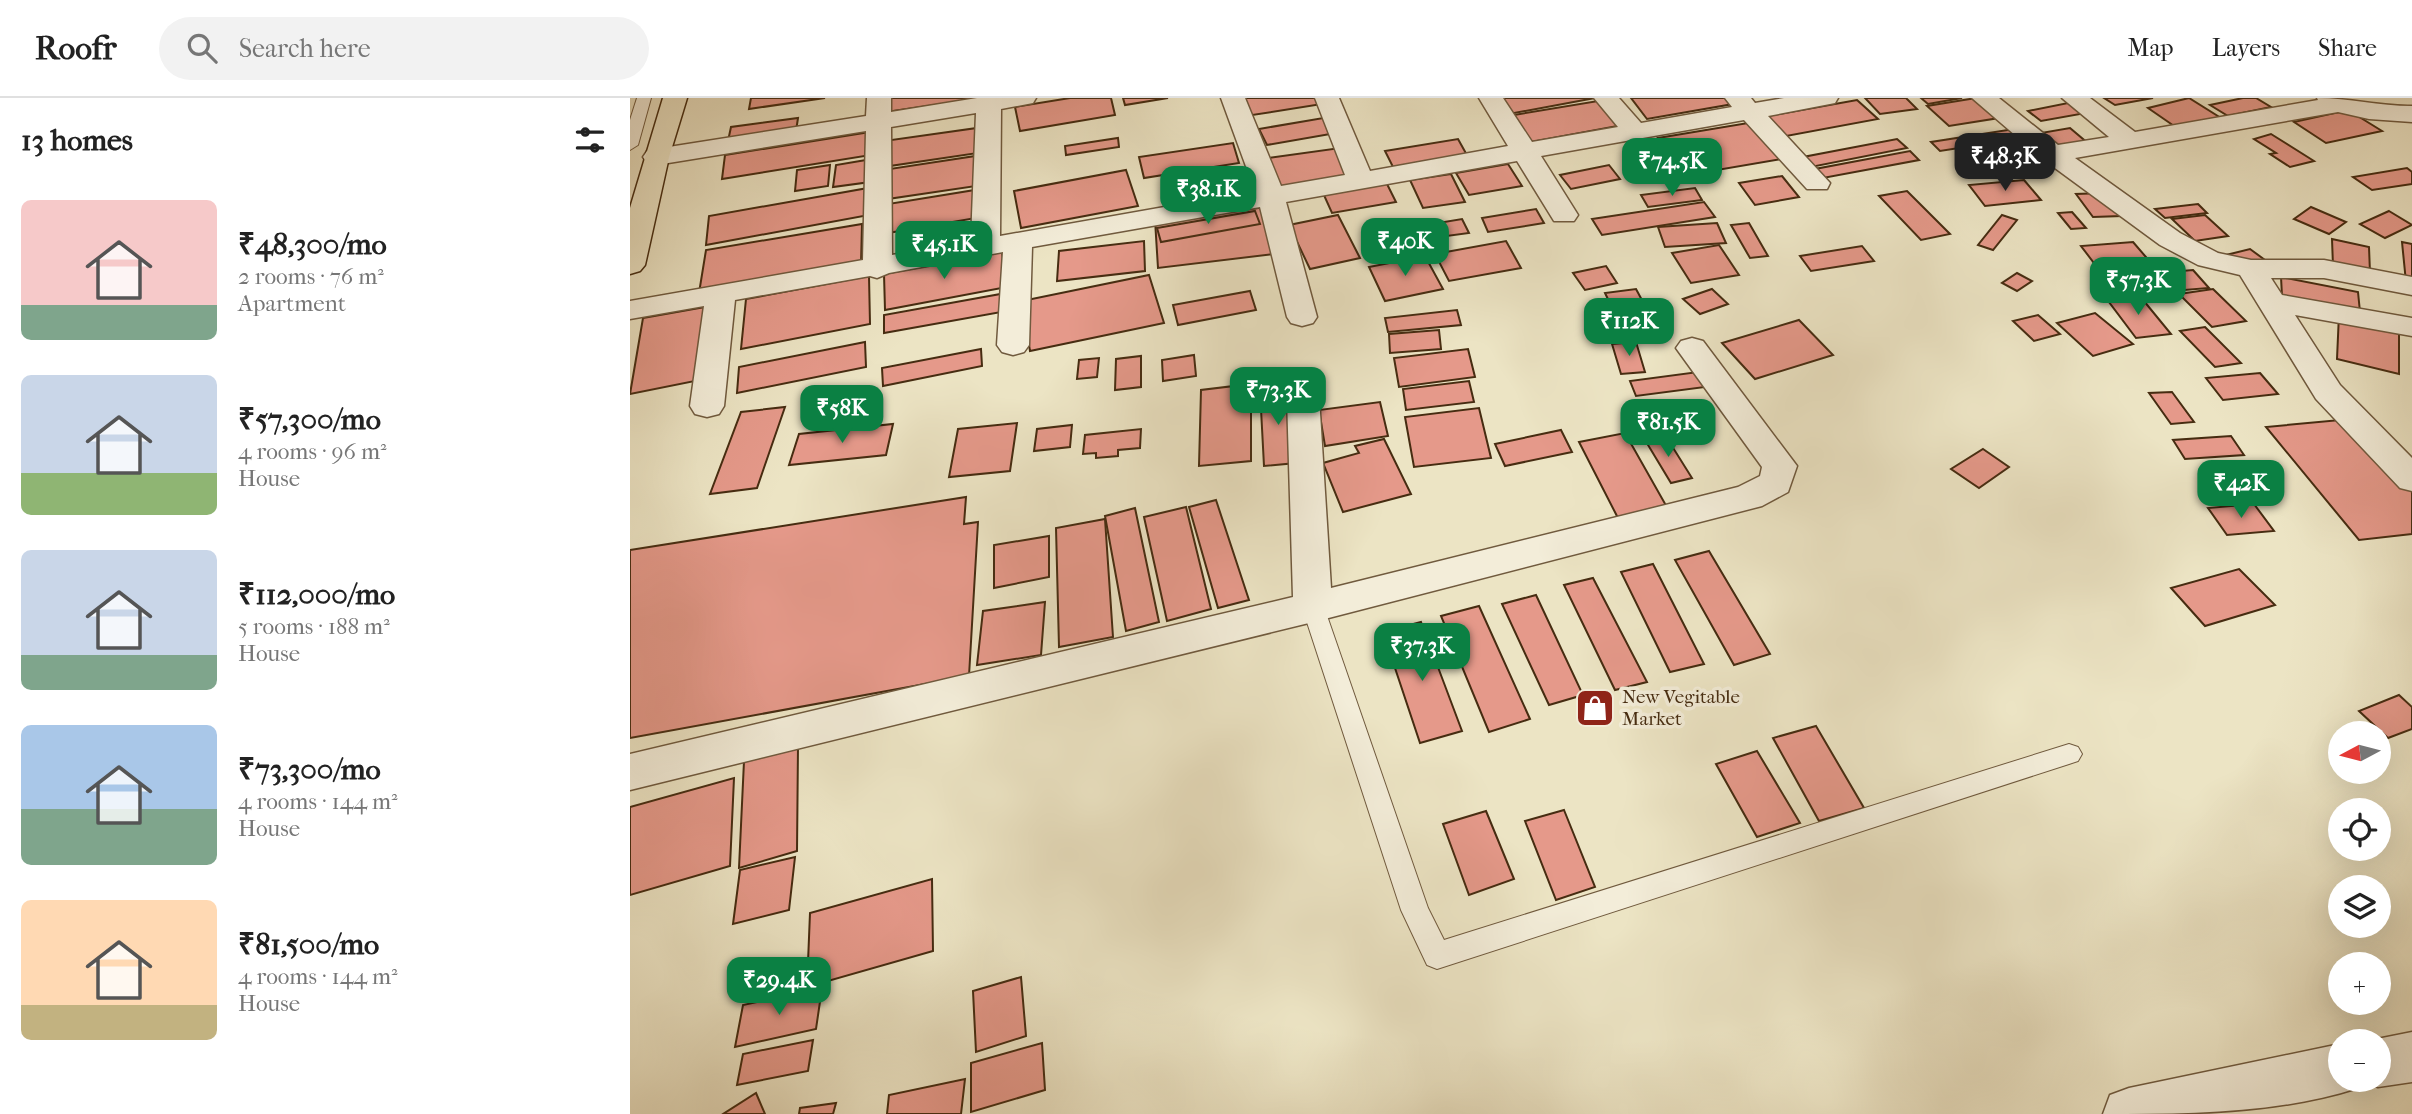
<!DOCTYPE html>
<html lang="en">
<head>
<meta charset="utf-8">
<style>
	body { margin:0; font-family:"IM FELL French Canon",serif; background:#f2f2f2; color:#222; height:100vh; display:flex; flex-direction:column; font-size:26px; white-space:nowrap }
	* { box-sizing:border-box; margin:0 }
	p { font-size:23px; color:#767676 }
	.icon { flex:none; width:38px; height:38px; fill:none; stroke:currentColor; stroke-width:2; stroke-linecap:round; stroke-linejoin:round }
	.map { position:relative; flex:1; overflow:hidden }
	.details { display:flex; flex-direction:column; background:#fff; width:630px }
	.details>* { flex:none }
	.needle { width:46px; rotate:263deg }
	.fabs { position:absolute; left:1698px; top:623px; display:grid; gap:14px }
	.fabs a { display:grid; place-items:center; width:63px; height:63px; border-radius:50%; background:#fff; box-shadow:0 7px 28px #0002; font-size:35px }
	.price { position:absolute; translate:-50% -60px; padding:0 16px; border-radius:14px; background:#0b8043; color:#fff; font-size:23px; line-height:46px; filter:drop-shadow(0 2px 4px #0008) }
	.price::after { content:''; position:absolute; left:50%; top:42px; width:21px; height:16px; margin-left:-10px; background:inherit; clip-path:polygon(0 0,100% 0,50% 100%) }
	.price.selected { background:#222; color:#fff }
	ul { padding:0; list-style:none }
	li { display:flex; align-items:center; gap:21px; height:175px; padding:0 21px }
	li span { display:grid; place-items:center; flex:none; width:196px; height:140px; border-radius:10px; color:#555 }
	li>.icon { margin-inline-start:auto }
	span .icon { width:84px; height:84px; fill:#fffc; stroke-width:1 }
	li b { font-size:30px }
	h2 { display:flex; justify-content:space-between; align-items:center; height:84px; padding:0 21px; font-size:30px }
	header { display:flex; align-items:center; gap:42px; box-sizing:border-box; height:98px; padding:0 35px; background:#fff; border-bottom:2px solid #e0e0e0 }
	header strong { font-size:33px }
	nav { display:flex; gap:38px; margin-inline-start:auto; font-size:24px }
	.search { width:490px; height:63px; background:#f2f2f2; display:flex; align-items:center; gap:18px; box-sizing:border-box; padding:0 24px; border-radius:38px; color:#767676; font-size:26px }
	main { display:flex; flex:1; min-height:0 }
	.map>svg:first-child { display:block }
	.building { fill:#e5998a; stroke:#462c11; stroke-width:2 }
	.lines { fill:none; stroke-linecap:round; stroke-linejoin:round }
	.lane-casing { stroke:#705a3e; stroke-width:2 }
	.street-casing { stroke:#705a3e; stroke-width:3 }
	.primary-casing { stroke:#462c11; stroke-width:3 }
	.lane { fill:#f3edd9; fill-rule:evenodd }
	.street { fill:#f3edd9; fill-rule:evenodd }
	.primary { fill:#ece4c4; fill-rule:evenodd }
	.labels { text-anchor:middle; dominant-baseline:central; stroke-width:7; stroke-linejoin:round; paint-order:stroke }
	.poi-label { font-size:19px; fill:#462c11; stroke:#f3edd9; text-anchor:start }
</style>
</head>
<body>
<header>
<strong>Roofr</strong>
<div class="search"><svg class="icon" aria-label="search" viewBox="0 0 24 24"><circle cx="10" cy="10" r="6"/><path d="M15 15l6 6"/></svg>Search here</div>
<nav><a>Map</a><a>Layers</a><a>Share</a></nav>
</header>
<main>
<section class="details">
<h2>13 homes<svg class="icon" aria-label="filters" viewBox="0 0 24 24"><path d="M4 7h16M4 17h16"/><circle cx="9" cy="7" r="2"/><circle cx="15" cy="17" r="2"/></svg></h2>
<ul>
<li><span style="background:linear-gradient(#f6c9c9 75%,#7fa58c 0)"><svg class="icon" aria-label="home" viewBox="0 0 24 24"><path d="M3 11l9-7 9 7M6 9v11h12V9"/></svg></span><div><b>₹48,300/mo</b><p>2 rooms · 76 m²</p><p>Apartment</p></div></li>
<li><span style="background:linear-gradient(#c9d6e8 70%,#8fb573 0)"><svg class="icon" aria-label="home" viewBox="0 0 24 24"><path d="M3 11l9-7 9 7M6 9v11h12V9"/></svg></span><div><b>₹57,300/mo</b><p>4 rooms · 96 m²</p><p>House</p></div></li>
<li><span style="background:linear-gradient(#c9d6e8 75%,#7fa58c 0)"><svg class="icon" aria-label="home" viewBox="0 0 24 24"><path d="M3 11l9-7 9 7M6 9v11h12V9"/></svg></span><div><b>₹112,000/mo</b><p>5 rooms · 188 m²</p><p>House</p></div></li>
<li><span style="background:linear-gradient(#a9c7e8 60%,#7fa58c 0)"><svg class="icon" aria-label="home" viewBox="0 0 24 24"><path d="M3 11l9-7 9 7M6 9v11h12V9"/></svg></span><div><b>₹73,300/mo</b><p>4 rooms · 144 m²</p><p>House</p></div></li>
<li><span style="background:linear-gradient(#ffd9b3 75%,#c2b280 0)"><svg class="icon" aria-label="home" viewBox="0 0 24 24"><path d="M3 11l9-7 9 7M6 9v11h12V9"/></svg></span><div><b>₹81,500/mo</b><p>4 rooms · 144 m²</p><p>House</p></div></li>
</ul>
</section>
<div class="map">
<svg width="1782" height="1016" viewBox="0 0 1782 1016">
	<rect width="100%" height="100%" fill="#ece4c4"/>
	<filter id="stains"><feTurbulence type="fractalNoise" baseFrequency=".00286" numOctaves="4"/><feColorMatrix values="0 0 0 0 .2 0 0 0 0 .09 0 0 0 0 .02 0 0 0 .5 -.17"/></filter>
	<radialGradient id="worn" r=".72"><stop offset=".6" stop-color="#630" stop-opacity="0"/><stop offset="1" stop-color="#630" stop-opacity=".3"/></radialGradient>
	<g class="building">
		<path d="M121,0H195L119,11Z"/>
		<path d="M257,0H354L256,14Z"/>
		<path d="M440,0H481L485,17L390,33L385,9Z"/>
		<path d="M493,0H538L495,7Z"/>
		<path d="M610,0H690L692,6L616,18Z"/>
		<path d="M868,0H965L879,16Z"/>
		<path d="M1001,0H1097L1103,6L1017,21Z"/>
		<path d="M1235,0H1276L1287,11L1250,16Z"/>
		<path d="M1291,0H1332L1298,6Z"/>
		<path d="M1346,0L1369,20L1319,28L1297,8Z"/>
		<path d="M1474,0H1523L1485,7Z"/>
		<path d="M1559,0L1591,20L1547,30L1518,10Z"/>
		<path d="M1613,0H1626L1641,9L1598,18L1580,7Z"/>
		<path d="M974,2L993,27L896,45L878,18Z"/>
		<path d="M1227,2L1248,21L1151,39L1132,19Z"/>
		<path d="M1443,4L1456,15L1411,23L1398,13Z"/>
		<path d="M1718,12L1752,33L1696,45L1664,24Z"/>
		<path d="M699,19L706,35L637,47L629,31Z"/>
		<path d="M168,20L166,33L98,43L101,29Z"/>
		<path d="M1124,24L1157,60L1058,77L1028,40Z"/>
		<path d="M347,30L348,55L253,69L254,43Z"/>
		<path d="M1440,30L1460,47L1425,53L1405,36Z"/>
		<path d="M1384,31L1393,40L1310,53L1301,44Z"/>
		<path d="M240,34L241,57L92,81L95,57Z"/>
		<path d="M1641,36L1684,63L1660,69L1640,56L1646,55L1624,41Z"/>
		<path d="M488,40L489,49L436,57L435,48Z"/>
		<path d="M828,41L838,59L764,71L755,53Z"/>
		<path d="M1267,41L1277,50L1181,69L1173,59Z"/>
		<path d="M603,45L609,65L514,80L509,59Z"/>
		<path d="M1376,45L1398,63L1354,72L1333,54Z"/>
		<path d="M710,50L721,77L652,91L639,60Z"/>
		<path d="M1280,53L1289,62L1193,80L1185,71Z"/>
		<path d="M352,57L353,87L251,102L253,72Z"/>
		<path d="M242,61L240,84L203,89L206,67Z"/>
		<path d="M878,66L892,88L839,97L826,75Z"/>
		<path d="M200,67L198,88L165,93L167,72Z"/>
		<path d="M979,67L990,81L941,91L930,77Z"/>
		<path d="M1777,70L1782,74V86L1742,92L1723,79Z"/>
		<path d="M496,72L508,108L391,130L384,93Z"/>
		<path d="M616,73L622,94L588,99L583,78Z"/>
		<path d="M821,76L835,104L793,110L780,82Z"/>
		<path d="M1152,78L1169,99L1125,107L1109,85Z"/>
		<path d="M1394,82L1411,102L1355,108L1339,87Z"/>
		<path d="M756,84L766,104L702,115L693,95Z"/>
		<path d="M238,90L239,117L76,147L79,118Z"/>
		<path d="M1065,90L1072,102L1018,109L1011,97Z"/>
		<path d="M351,91L352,119L252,136V107Z"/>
		<path d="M1277,93L1320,136L1291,142L1249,98Z"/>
		<path d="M1474,95L1491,118L1463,119L1446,96Z"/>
		<path d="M1074,104L1085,119L972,137L962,121Z"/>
		<path d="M1568,106L1577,115L1535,120L1525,111Z"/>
		<path d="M637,109L644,156L528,170L525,122Z"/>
		<path d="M1681,109L1716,124L1699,136L1664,121Z"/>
		<path d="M906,111L914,125L858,134L852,120Z"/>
		<path d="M625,113L630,126L531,144L527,130Z"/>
		<path d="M1759,113L1782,127L1755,140L1730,126Z"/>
		<path d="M1442,114L1456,130L1441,131L1428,115Z"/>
		<path d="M708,117L730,160L680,171L659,127Z"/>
		<path d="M1372,117L1387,122L1363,152L1348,147Z"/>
		<path d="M1575,117L1598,138L1565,143L1542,121Z"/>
		<path d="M832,121L839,135L802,140L796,127Z"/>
		<path d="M349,125L352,139L314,146L312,132Z"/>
		<path d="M1087,125L1096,145L1035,149L1028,129Z"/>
		<path d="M1119,125L1138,158L1120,160L1101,127Z"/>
		<path d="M232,126L231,167L69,195L76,152Z"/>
		<path d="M1702,141L1739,149L1740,175L1703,168Z"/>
		<path d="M514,143L515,173L427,183L429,153Z"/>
		<path d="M876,143L891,170L819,183L805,156Z"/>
		<path d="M1503,144L1528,173L1473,177L1451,148Z"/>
		<path d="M1772,144L1782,146V185L1776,184Z"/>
		<path d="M1089,147L1109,177L1061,185L1042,155Z"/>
		<path d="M1232,148L1244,163L1181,173L1170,158Z"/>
		<path d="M1620,151L1635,162L1611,168L1596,157Z"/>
		<path d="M372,154L377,189L255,212L254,176Z"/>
		<path d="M795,158L813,191L755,203L739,169Z"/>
		<path d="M976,168L987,185L955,192L943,175Z"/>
		<path d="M1563,172L1579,190L1518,195L1503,177Z"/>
		<path d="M1387,175L1402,183L1387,193L1372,185Z"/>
		<path d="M519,177L534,225L400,253L392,203Z"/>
		<path d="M239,178L240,226L111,251L116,201Z"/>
		<path d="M1651,179L1728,194L1730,214L1652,198Z"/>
		<path d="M1006,191L1020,217L988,222L975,195Z"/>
		<path d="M1082,191L1098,206L1070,216L1053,201Z"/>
		<path d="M1583,191L1616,223L1582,229L1549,196Z"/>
		<path d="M620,193L626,212L548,227L543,207Z"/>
		<path d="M376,195L377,213L254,235V217Z"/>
		<path d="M1509,197L1541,236L1506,240L1476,200Z"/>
		<path d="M75,209L65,283L0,296L13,220Z"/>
		<path d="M827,212L831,227L758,234L755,220Z"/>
		<path d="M1465,215L1503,246L1463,258L1427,225Z"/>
		<path d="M1709,216L1769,230V276L1707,261Z"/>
		<path d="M1408,217L1430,236L1404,243L1383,223Z"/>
		<path d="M1169,222L1203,257L1125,281L1092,245Z"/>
		<path d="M1575,229L1611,265L1585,269L1550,233Z"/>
		<path d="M809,232L811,251L760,255L759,236Z"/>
		<path d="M235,244L236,269L107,295L109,269Z"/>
		<path d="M1006,244L1015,274L991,276L982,246Z"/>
		<path d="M351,251L352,268L253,288L252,270Z"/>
		<path d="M838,251L845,279L769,289L764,260Z"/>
		<path d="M564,257L566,278L533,283L532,262Z"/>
		<path d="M511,258V289L485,292L486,261Z"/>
		<path d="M469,260L467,279L447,281L449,262Z"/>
		<path d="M1068,274L1075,289L1006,298L1000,283Z"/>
		<path d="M1630,275L1648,296L1593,302L1576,280Z"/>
		<path d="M839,283L844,304L776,312L773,291Z"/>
		<path d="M621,286V363L569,368L571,292Z"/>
		<path d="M660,289L666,365L634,368L630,292Z"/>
		<path d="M1542,294L1564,324L1541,326L1519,295Z"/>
		<path d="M750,304L758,338L695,348L689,312Z"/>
		<path d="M155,309L127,390L80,396L111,314Z"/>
		<path d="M849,310L861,360L784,369L775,319Z"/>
		<path d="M1721,321L1782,389V436L1729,442L1636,329Z"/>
		<path d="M387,325L380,373L319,379L328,331Z"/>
		<path d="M263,326L256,357L159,367L169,336Z"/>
		<path d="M442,327L440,349L404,353L407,331Z"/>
		<path d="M511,331L510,350L488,352V358L466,360V355L453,356L455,337Z"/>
		<path d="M931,332L942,354L875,368L865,346Z"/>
		<path d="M995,335L1038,411L989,422L949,344Z"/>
		<path d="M1035,337L1062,380L1041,385L1015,342Z"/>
		<path d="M1601,338L1614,357L1555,361L1543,342Z"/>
		<path d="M754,341L781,396L713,414L693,365L729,355L725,348Z"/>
		<path d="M1353,351L1379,369L1349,390L1321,371Z"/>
		<path d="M1634,376L1651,397L1620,401L1604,380Z"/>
		<path d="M336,399L334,426L348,424L339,578L0,640V452Z"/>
		<path d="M586,402L619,502L588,510L559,409Z"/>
		<path d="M1624,406L1644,433L1597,437L1578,410Z"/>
		<path d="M556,409L581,511L537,523L514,419Z"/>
		<path d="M505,410L529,524L496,533L475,418Z"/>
		<path d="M475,421L483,539L429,549L426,430Z"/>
		<path d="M419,438V479L364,490V447Z"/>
		<path d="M1079,453L1140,556L1104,567L1045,462Z"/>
		<path d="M1023,466L1074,566L1040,574L991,474Z"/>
		<path d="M1609,471L1645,507L1575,528L1541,490Z"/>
		<path d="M963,480L1017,584L985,592L934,487Z"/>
		<path d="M906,497L953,597L919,607L872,506Z"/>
		<path d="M415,504L411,557L347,567L353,513Z"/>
		<path d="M849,508L900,621L859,634L811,518Z"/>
		<path d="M791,524L832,633L790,645L753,534Z"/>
		<path d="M1769,597L1782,609V631L1758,640L1729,613Z"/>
		<path d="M1186,628L1234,710L1189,723L1143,640Z"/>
		<path d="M168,648L167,753L109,770L114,663Z"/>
		<path d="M1127,653L1170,725L1127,739L1086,666Z"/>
		<path d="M104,680L100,768L0,797V709Z"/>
		<path d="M934,712L965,789L926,802L895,723Z"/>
		<path d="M856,713L884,781L839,797L813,726Z"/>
		<path d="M165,759L159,812L103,826L110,772Z"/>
		<path d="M302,781L303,853L177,889L180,815Z"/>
		<path d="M391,879L396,938L346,954L343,893Z"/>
		<path d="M192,890L186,931L105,949L113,907Z"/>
		<path d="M183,942L178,973L107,987L113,956Z"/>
		<path d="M412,945L415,992L341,1014V965Z"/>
		<path d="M335,981L331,1016H257L259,997Z"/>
		<path d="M126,995L135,1016H93Z"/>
		<path d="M206,1005L203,1016H169L170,1010Z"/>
	</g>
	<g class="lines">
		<defs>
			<g id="lane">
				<path d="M7,0H21L8,47L0,52V22Z"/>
				<path d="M683,500L691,503L694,509L798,810L814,842L1439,646L1448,649L1452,656L1448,663L1439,666L807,871L797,867L771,812L672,509L675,503Z"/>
			</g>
			<g id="street">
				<path d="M237,0H261V14L347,0H406L403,5L371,11L370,138L625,93L591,0H615L651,88L715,77L685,0H709L740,73L878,48L849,0H873L902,44L988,29L964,0H989L1011,25L1102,9L1095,0H1121L1125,5L1154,0H1208L1205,5L1138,18L1200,85L1197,91H1177L1114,22L911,58L948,117L944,123H924L887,63L656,104L687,219L683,225L672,228L661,225L657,219L630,109L402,149L399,247L394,254L383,257L372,254L367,247L373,154L259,175L247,180L240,178L105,202L94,308L89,316L77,319L65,316L60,308L74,208L0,221V203L233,162L236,33L26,67L17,65L13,59L17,53L26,51L236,18ZM346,15L341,143L262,157L261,29Z"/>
				<path d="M1342,0H1369L1428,47L1479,39L1432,0H1460L1505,34L1688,2L1687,0C1719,0 1749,8 1782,8V24L1739,21L1708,14L1445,60L1550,135L1588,155L1621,162H1694L1782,179V197L1694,180H1641L1652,197L1782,220V238L1665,217L1710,287L1782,360V393L1770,390L1686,301L1610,177L1568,167L1530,147L1414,62Z"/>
				<path d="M1062,240L1073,243L1167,368L1158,394L1132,408L683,524L0,692V656L663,499L657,299L661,292L673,288L685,292L689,299L701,490L1108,389L1130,378L1132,369L1046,250L1051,243Z"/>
				<path d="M1782,934V984L1748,989L1731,982L1728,990C1647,1016 1558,1016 1473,1016L1480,997L1499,990L1710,946V982H1748V943H1737Z"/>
			</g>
			<path id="primary" d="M33,0H57L39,59L15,167L10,173L0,176V110Z"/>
		</defs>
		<use href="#lane" class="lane-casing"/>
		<use href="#street" class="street-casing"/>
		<use href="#primary" class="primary-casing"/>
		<use href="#lane" class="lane"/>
		<use href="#street" class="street"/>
		<use href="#primary" class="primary"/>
	</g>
	<defs>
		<symbol id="shop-square" viewBox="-11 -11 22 22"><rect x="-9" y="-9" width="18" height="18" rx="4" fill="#8f2418" stroke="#f3edd9"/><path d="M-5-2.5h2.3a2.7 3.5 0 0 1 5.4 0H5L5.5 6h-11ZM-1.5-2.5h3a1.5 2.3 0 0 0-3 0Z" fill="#fff"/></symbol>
	</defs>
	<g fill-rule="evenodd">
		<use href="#shop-square" x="943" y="588" width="44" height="44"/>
	</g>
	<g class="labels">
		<g class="poi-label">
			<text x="992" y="599">New Vegitable<tspan x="992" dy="22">Market</tspan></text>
		</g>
	</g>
	<rect width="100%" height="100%" filter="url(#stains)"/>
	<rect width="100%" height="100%" fill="url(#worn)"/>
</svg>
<div class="fabs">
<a><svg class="needle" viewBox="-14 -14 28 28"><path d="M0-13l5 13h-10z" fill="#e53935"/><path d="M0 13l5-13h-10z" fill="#767676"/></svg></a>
<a><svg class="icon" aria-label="locate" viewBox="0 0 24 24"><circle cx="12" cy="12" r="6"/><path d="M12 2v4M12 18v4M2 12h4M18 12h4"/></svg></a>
<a><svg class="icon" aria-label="layers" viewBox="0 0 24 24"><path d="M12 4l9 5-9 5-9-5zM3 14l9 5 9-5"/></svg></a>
<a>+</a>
<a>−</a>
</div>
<b class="price selected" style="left:1375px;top:95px">₹48.3K</b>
<b class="price" style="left:1042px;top:100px">₹74.5K</b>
<b class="price" style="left:578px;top:128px">₹38.1K</b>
<b class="price" style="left:775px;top:180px">₹40K</b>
<b class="price" style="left:314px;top:183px">₹45.1K</b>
<b class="price" style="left:1508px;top:219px">₹57.3K</b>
<b class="price" style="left:999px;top:260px">₹112K</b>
<b class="price" style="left:648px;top:329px">₹73.3K</b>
<b class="price" style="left:212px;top:347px">₹58K</b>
<b class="price" style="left:1038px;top:361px">₹81.5K</b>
<b class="price" style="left:1611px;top:422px">₹42K</b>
<b class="price" style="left:792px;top:585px">₹37.3K</b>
<b class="price" style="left:149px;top:919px">₹29.4K</b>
</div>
</main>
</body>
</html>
